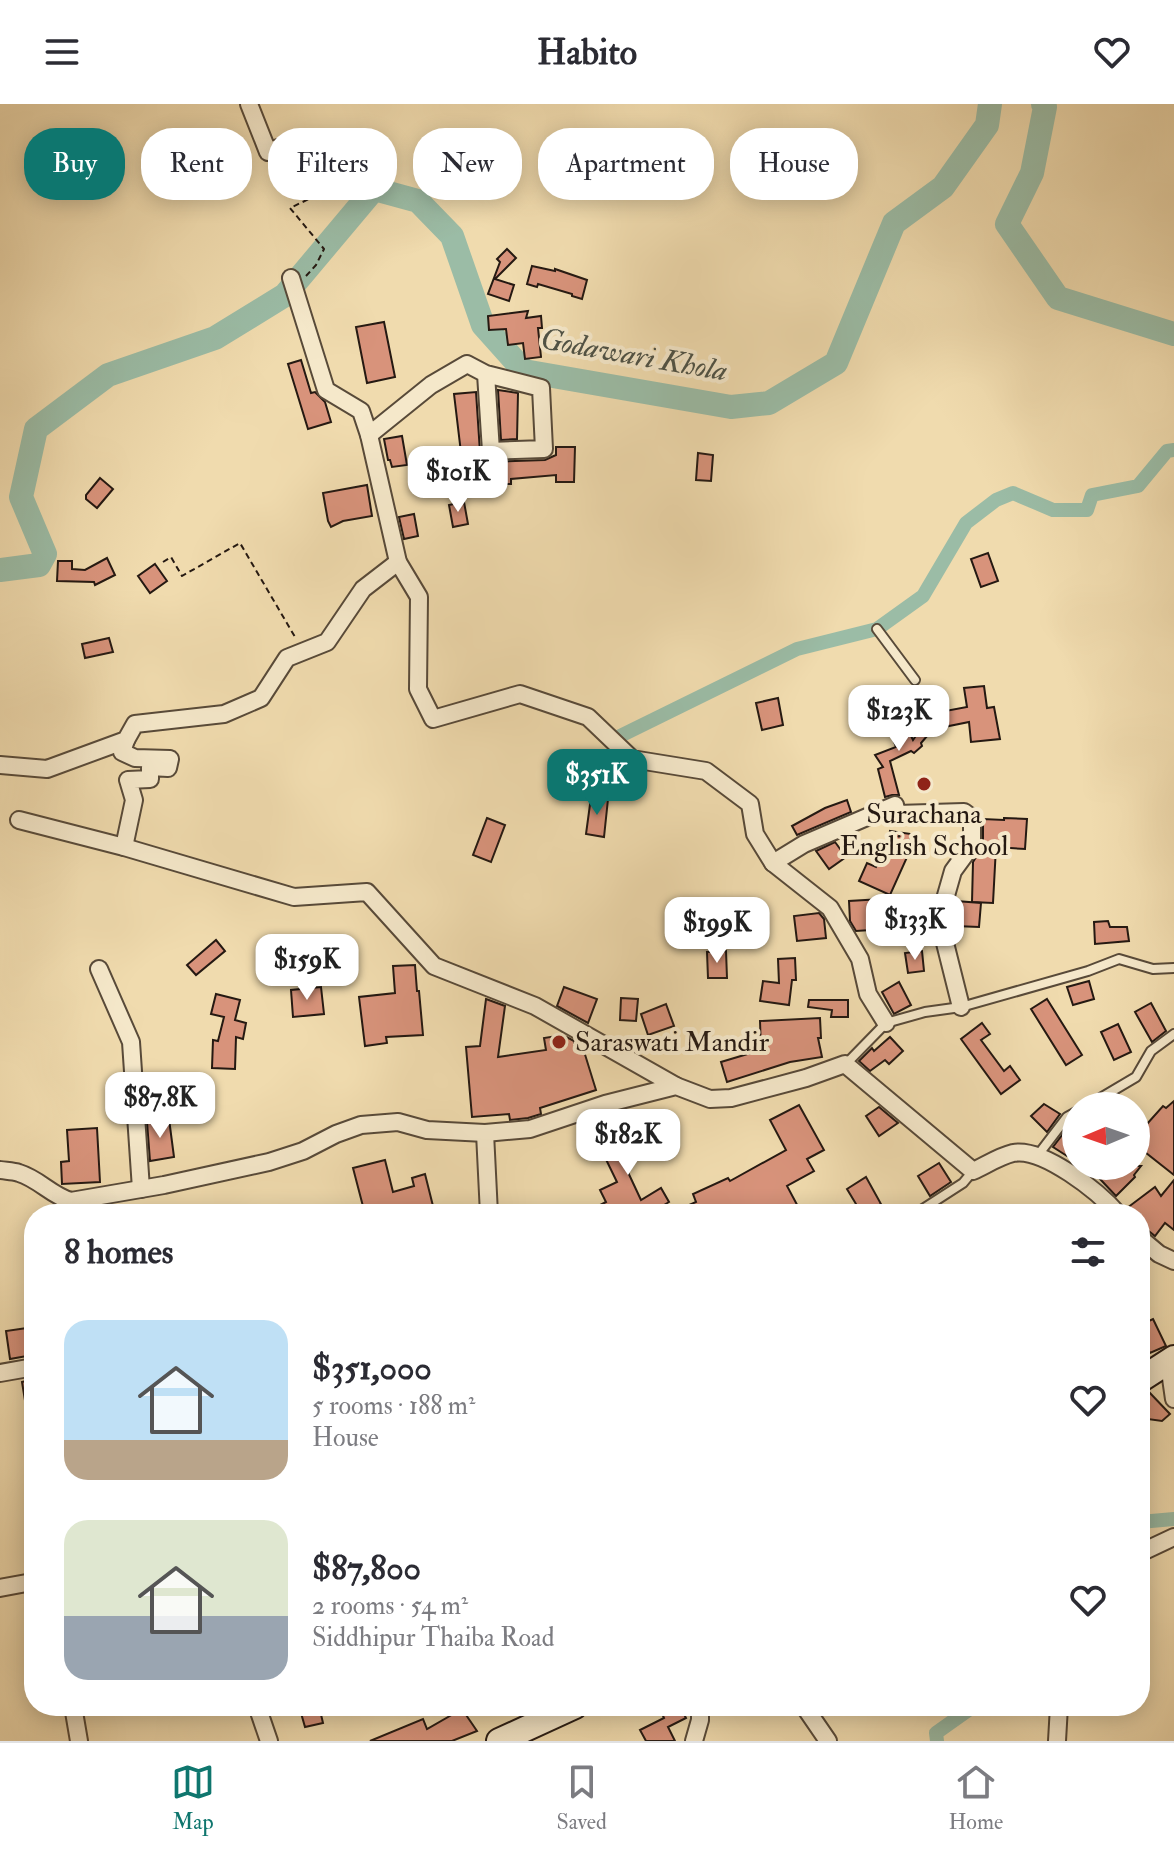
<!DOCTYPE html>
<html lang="en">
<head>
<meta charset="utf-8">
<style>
	body { margin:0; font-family:"IM FELL Double Pica",serif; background:#f7f7f7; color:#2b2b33; height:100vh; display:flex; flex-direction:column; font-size:30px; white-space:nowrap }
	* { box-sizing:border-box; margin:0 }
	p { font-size:26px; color:#7c7c81 }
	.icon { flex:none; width:44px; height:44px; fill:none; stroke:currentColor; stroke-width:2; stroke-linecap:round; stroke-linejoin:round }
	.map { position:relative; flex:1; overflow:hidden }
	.panel { position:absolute; left:24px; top:1100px; width:1126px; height:512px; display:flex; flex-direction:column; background:#fff; border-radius:32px; box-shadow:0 4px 20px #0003 }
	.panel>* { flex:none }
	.top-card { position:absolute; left:24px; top:24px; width:1126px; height:72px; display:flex; gap:16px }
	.needle { width:52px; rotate:268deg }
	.tools { position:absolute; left:1062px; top:988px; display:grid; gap:16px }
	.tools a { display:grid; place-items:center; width:88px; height:88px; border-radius:50%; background:#fff; box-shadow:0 4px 20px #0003; font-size:40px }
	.price { position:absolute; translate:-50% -68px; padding:0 18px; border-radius:16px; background:#fff; color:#222; font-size:26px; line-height:52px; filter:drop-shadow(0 2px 4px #0008) }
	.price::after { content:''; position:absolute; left:50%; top:48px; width:24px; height:18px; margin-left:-12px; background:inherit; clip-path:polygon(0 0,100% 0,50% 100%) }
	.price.active { background:#0f766e; color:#fff }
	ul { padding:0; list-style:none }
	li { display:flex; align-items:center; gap:24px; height:200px; padding:0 40px }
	li span { display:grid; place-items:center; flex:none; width:224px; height:160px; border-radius:24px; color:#555 }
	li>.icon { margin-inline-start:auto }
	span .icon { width:96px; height:96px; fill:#fffc; stroke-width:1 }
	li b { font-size:34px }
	h2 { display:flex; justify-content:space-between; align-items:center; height:96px; padding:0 40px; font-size:34px }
	.tag { padding:0 28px; border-radius:32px; background:#fff; box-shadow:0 4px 20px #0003; font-size:28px; line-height:72px }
	.tag.active { background:#0f766e; color:#fff }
	header { display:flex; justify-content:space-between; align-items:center; height:104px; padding:0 40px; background:#fff; font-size:36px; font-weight:700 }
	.tabs { display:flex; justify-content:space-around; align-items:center; height:112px; border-top:2px solid #e1e1e2; background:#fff; font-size:22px; color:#7c7c81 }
	.tabs a { display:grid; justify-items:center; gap:4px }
	.tabs .active { color:#0f766e }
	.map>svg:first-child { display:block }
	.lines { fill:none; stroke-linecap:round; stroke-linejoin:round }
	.canal { stroke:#9bbca6; stroke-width:14 }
	.river { stroke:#9bbca6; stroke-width:24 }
	.building { fill:#d8937b; stroke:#251912; stroke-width:2 }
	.lane-casing { stroke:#584a39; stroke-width:12 }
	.street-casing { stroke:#584a39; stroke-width:20 }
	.secondary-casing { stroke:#251912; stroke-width:28 }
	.path { stroke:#251912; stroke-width:2; stroke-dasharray:6 4; stroke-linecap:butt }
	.lane { stroke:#f5e8ca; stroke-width:8 }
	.street { stroke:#f5e8ca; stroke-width:16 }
	.secondary { stroke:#f5e8ca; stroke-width:24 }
	.poi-dot { fill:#8f2418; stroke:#f5e8ca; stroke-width:3 }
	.labels { text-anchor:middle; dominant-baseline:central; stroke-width:8; stroke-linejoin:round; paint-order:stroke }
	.poi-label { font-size:28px; fill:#251912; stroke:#f5e8ca }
	.water-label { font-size:30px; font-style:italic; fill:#4e5246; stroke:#f5e8ca }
</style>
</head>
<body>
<header><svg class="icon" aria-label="menu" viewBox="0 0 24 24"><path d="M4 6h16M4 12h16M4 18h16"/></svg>Habito<svg class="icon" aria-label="heart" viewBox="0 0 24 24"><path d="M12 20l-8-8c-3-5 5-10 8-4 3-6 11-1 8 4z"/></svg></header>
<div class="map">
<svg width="1174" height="1637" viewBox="0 0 1174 1637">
	<rect width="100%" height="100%" fill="#f0dbae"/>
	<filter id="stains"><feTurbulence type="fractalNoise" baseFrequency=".0025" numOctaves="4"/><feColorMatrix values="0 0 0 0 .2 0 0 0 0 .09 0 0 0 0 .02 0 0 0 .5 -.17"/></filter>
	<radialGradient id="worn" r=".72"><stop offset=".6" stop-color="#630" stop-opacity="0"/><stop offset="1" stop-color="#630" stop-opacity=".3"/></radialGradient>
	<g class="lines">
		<g class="canal">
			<path d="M612,636L797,545L877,525L923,492L966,419L996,396L1013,389L1053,406H1087L1092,391L1138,382L1167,347L1174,346"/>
			<path d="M1140,1418L1174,1415"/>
			<path d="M937,1637L936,1629L974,1602"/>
		</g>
		<g class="river">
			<path d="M1043,0L1045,3L1032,69L1007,120L1058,194L1174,230"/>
			<path d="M0,466L39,461L45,450L21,393L36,325L108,271L215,234L285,191L374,85L418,97L452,132L483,221L524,267L731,303L769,299L836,259L894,119L943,83L987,21L990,0"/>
		</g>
	</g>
	<g class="building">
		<path d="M507,145L516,154L495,175L514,181L509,197L488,190L500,158L497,155Z"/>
		<path d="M532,162L555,167V165L587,176L582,195L572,192V190L538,180L537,183L527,180Z"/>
		<path d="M528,207L526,214L541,212L542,224H538L541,253L525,255L523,239L508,241L506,225L489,226L488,212Z"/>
		<path d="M384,218L395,273L367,279L356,223Z"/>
		<path d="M301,256L311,289L315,288L325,298L331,318L308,325L288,260Z"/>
		<path d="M498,286L518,289L517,335L501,336Z"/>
		<path d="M476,288L480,348L483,354L462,357L454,290Z"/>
		<path d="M402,332L407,361L392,363L390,356H388L384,335Z"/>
		<path d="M556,343H575L574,378H556V371L511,375V380H491V358L545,356L556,351Z"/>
		<path d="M698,349L713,351L711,377L696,376Z"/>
		<path d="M100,374L113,385L97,404L86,395V391Z"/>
		<path d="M367,381L372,412L343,417L331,423L328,417L323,389Z"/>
		<path d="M464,398L468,420L453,423L449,401Z"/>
		<path d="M414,410L418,432L404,435L399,413Z"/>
		<path d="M988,449L998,477L981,483L971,455Z"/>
		<path d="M107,454L115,471L95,481L94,478L57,477L58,457H72V465L85,466Z"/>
		<path d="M155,460L167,477L150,489L138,472Z"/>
		<path d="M109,534L113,548L85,554L82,540Z"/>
		<path d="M984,582L987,604L994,603L1000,635L971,638L969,618L944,623L940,608L967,603L964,584Z"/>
		<path d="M778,594L783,621L762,626L756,599Z"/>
		<path d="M904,617L913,636L926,617L934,624L921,639L922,642L914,649L911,647L890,657L899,691H892L885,693L878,665L883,663L875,651L896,643L888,622H898Z"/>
		<path d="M591,693L608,695L604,733L586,730Z"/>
		<path d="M847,696L851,708L797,731L792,722L825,704Z"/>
		<path d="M487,714L505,721L491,758L473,751Z"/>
		<path d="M1004,714L1027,715L1025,745L996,743L993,799L972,798L973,758L983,742V715L1004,716Z"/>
		<path d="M890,727L911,730L908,751L890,791L859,777L867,759L876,763L889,734Z"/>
		<path d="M835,738L846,753L829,765L816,747Z"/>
		<path d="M899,794L901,824L856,827L850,817L849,797Z"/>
		<path d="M956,797L981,799L979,823L955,822L954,803Z"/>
		<path d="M819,809L824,815L826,834L797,837L794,812Z"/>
		<path d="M1108,817L1110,823H1127L1129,837L1095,840L1094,818Z"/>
		<path d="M216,836L225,847L196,871L187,861Z"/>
		<path d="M726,847L727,874H708L707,848Z"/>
		<path d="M922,847L924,867L908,869L905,849Z"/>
		<path d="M795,854L796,876H792L789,901L760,897L763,877L779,879L778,855Z"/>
		<path d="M415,861L417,887H419L423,931L386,933L387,939L365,942L359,893L395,889L393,862Z"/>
		<path d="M1089,877L1094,895L1073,901L1067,883Z"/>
		<path d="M899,878L911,901L894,910L882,888Z"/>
		<path d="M321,883L324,910L293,913L291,886Z"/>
		<path d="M564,883L597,895L588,919L557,902Z"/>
		<path d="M216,890L240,896L235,916L246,919L243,935L236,933L235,965L212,964L213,936L218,937L224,913L211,910Z"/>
		<path d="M621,894L638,895L636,917L620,916Z"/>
		<path d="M486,895L505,902L498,953L546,946L544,934L563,931L574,937L576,947L583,944L596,986L540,1004L541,1010L528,1014L510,1016L509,1010L472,1013L466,943L480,942Z"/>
		<path d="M1047,895L1082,951L1066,961L1031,905Z"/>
		<path d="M809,896H848V913H831L832,906L808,903Z"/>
		<path d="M1151,899L1166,927L1152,938L1135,908Z"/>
		<path d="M666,900L674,922L648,931L641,910Z"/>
		<path d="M820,914L821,934H818L822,953L790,958L727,978L721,958L761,946L760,917Z"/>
		<path d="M982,919L990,930L981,936L1004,967L1010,962L1020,976L1001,990L961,935Z"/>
		<path d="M1118,920L1131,948L1114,956L1101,928Z"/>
		<path d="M890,933L903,947L889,960L885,956L870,967L859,957L872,944L874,947Z"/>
		<path d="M1174,997V1071L1136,1041V1028L1144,1017L1147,1020L1163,1002L1166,1004Z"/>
		<path d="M1044,1000L1060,1010L1047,1028L1031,1012Z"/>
		<path d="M799,1001L824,1046L807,1055L814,1067L787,1082L802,1110H669L696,1098L693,1090L728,1074L730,1077L786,1046L770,1016Z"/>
		<path d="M879,1003L898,1019L879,1032L866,1012Z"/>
		<path d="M169,1015L174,1053L150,1057L147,1018Z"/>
		<path d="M663,1017L667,1029L619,1049L641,1096L661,1084L669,1098L649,1110H583L606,1098L600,1086L617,1078L599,1041L640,1024L641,1025Z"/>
		<path d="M1072,1018L1076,1021V1039L1067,1052L1053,1043Z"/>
		<path d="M97,1024L100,1078L62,1080L61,1058L69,1057L67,1026Z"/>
		<path d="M385,1056L393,1088L414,1082L412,1074L425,1070L435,1110H365L353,1064Z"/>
		<path d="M939,1059L951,1078L930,1092L918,1072Z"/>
		<path d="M1114,1062H1141L1134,1071L1135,1073L1116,1092L1100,1075Z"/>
		<path d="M866,1073L881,1100L862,1110L847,1085Z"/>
		<path d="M1174,1076V1126L1165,1119L1155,1132L1146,1125L1140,1123V1110H1129L1127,1104L1155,1083L1161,1092Z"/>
		<path d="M1153,1215L1166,1242L1150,1249L1149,1247L1140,1252V1221Z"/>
		<path d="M34,1223V1247L26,1249L27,1252L10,1255L6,1227Z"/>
		<path d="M34,1275V1314L28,1315L22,1278Z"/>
		<path d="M1149,1288L1170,1310L1162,1317L1148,1315L1140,1319V1291Z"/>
		<path d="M299,1602H319L323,1619L305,1623Z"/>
		<path d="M670,1602H680L686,1614L668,1623L675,1637H646L640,1626L664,1614L661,1607Z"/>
		<path d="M462,1605L477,1627L452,1637H370L423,1615L427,1625Z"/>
	</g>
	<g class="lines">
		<defs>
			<g id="lane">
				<path d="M877,525L915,576"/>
				<path d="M846,960L886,919L925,908L961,903L1088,867L1119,855L1153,865L1174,864"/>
				<path d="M1087,1002L1136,973L1151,947L1174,930"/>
				<path d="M1038,1051L1067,1013L1076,1008"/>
				<path d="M915,1110L963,1079L973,1067"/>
			</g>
			<g id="street">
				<path d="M249,0L268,48L301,35"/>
				<path d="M291,174L326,286L361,307L369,331L398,458L419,493L418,585L433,615L520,590L588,613L632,655L706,667L750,700L755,730L773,759L830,804L860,855L868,890L886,919"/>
				<path d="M369,331L431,281L467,260L486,270L541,284L544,345L491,347L486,270"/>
				<path d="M0,661L47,665L126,636L135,620L224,610L261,594L287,554L327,538L363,485L398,458"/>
				<path d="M19,716L124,743L294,793L367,788L434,862L535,902L676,982"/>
				<path d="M124,743L134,696L128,676L150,675V663L168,664L170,655L135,654L122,648L126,636"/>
				<path d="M773,759L804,740L895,701L897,710L964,708L972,714V741L953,767L943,802L944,835L961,903"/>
				<path d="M99,865L131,938L141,1085"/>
				<path d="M485,1029L489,1110"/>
				<path d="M0,1066C6,1067 13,1067 19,1069C39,1075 52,1092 71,1097L164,1081L269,1058L303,1047L336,1030L361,1021L398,1018L427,1026L485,1029L530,1025L605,1000L676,982L710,995L731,994L806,974L845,960L973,1067C986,1061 1000,1052 1013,1049C1043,1043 1099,1088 1118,1110"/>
				<path d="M1140,1134L1159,1150L1174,1157"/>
				<path d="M1167,1260L1170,1267L1174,1295"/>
				<path d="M0,1269L34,1263"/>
				<path d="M1140,1449L1174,1433"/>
				<path d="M0,1484L32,1478L34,1480"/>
				<path d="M73,1602L79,1637"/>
				<path d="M257,1602L269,1637"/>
				<path d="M804,1602L828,1637"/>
				<path d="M694,1637L700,1616V1602"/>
				<path d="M1057,1637L1059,1602"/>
			</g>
			<g id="secondary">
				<path d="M1140,1276L1174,1254"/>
				<path d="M499,1637L575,1602"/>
			</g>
		</defs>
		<use href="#lane" class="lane-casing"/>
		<use href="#street" class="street-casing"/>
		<use href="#secondary" class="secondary-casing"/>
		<g class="path">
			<path d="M306,172L316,161L324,145L290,104L332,84L331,46L318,25L313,28"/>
			<path d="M163,458L171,453L182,472L240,439L295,533"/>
		</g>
		<use href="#lane" class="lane"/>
		<use href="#street" class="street"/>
		<use href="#secondary" class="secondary"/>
	</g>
	<g class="poi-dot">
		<circle cx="924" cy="680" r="8"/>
		<circle cx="559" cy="938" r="8"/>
	</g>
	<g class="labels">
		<g class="poi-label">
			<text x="924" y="710">Surachana<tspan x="924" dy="32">English School</tspan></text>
			<text x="575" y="938" text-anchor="start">Saraswati Mandir</text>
		</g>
		<g class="water-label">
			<text transform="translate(634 251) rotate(10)">Godawari Khola</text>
		</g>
	</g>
	<rect width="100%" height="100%" filter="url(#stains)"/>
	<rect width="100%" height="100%" fill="url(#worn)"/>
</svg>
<div class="tools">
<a><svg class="needle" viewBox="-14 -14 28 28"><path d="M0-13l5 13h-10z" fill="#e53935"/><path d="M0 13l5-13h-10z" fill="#7c7c81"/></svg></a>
</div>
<b class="price" style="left:458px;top:410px">$101K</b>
<b class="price" style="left:899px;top:649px">$123K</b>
<b class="price active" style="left:597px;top:713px">$351K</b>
<b class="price" style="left:915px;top:858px">$133K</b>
<b class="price" style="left:717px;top:861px">$199K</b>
<b class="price" style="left:307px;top:898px">$159K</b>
<b class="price" style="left:160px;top:1036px">$87.8K</b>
<b class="price" style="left:628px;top:1073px">$182K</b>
<div class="top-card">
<a class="tag active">Buy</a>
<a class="tag">Rent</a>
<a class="tag">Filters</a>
<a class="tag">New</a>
<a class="tag">Apartment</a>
<a class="tag">House</a>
</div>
<section class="panel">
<h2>8 homes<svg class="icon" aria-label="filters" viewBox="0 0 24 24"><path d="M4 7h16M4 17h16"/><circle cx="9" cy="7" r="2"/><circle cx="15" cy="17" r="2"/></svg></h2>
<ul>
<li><span style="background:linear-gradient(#bfe0f5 75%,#b9a48a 0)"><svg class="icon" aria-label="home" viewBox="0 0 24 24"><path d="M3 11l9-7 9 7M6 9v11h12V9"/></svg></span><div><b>$351,000</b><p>5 rooms · 188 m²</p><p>House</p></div><svg class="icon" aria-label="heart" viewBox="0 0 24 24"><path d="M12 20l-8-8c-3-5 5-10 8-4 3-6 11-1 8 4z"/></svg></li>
<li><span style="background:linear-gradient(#dfe7d0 60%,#9aa5b1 0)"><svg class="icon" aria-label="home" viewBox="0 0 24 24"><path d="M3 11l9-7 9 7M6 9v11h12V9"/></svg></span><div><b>$87,800</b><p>2 rooms · 54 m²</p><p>Siddhipur Thaiba Road</p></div><svg class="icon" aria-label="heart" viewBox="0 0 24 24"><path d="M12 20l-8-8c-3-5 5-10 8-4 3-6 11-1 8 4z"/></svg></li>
</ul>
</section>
</div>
<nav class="tabs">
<a class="active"><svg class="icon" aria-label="map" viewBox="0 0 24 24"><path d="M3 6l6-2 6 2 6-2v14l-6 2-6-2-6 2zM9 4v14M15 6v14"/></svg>Map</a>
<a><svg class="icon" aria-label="saved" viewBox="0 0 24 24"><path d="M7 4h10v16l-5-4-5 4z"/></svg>Saved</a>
<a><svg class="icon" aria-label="home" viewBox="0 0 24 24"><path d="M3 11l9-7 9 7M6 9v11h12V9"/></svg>Home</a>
</nav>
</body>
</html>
